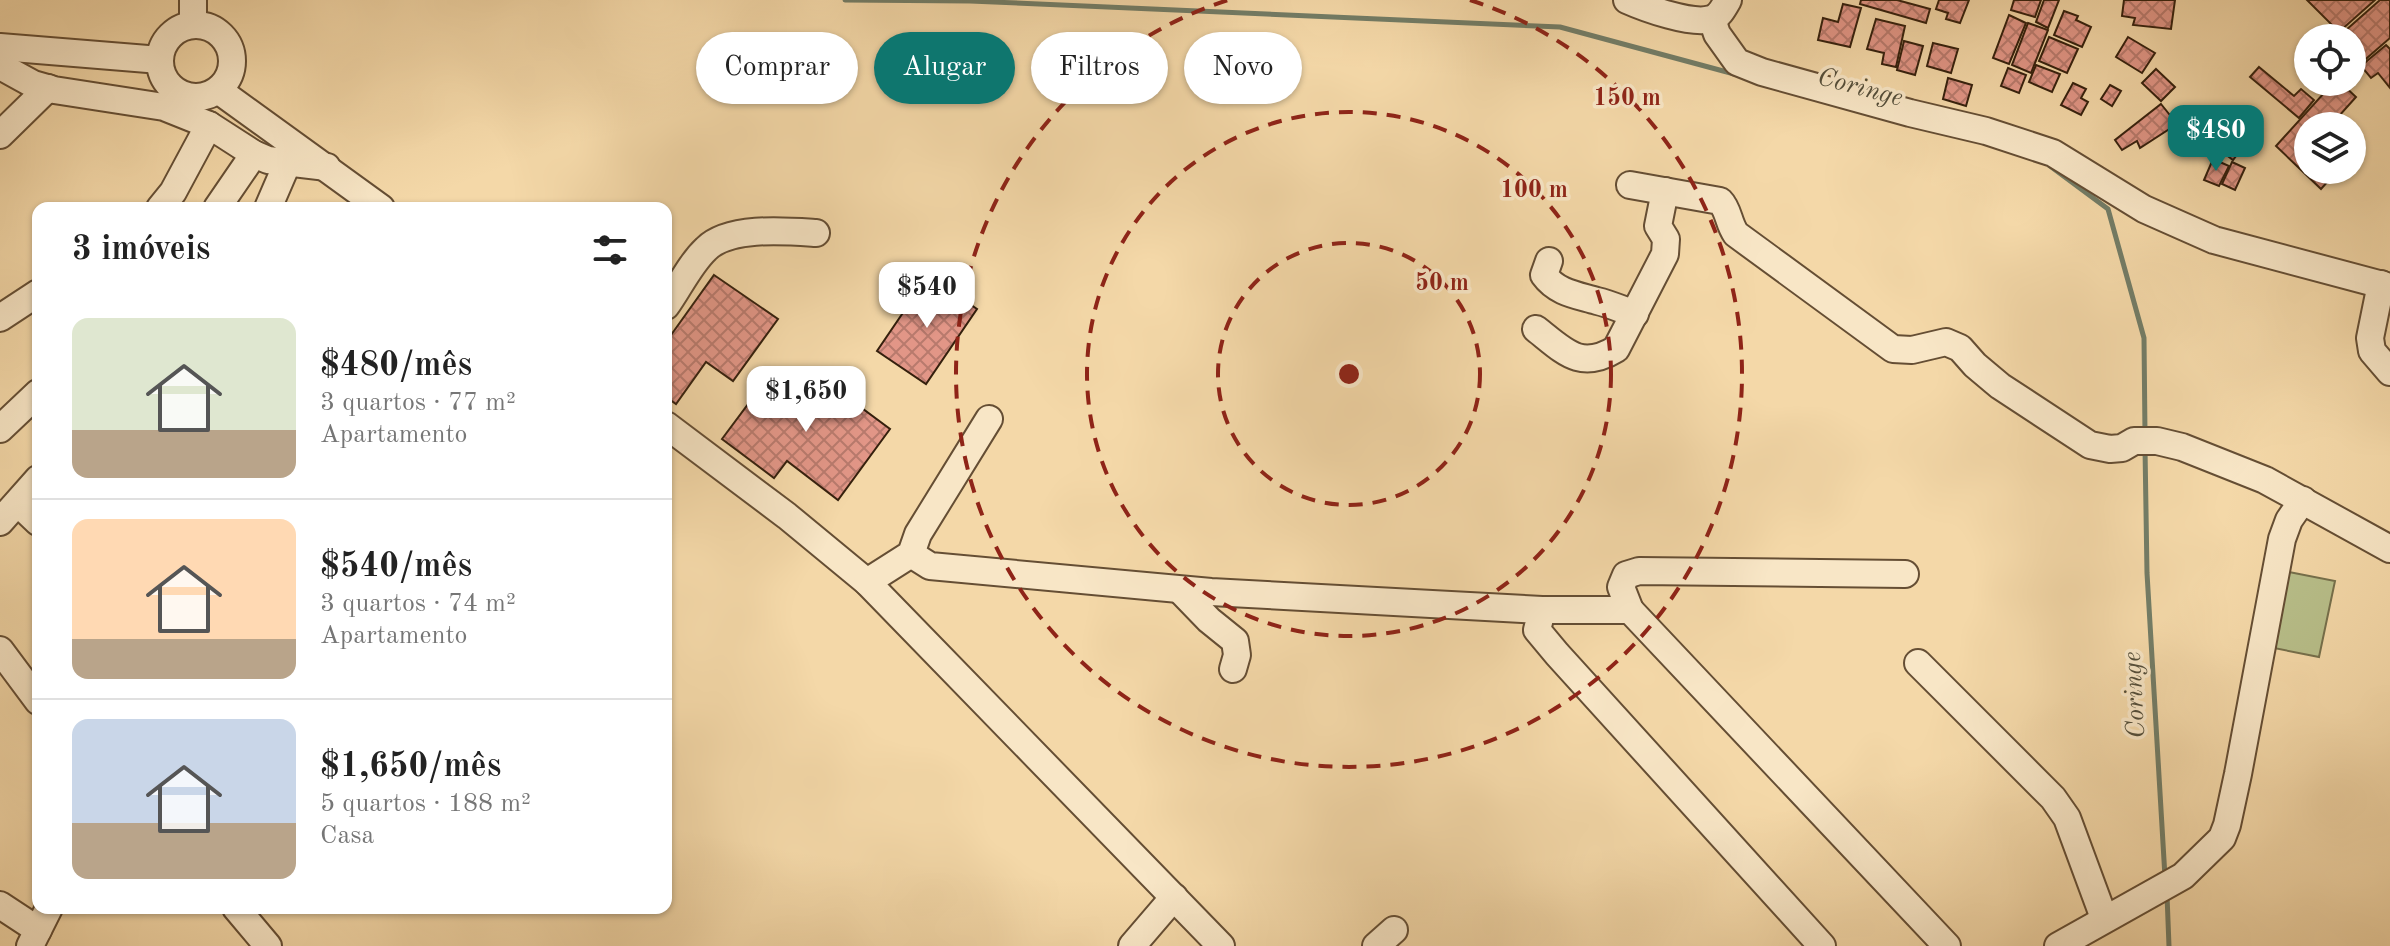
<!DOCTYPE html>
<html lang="pt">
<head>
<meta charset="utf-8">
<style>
	body { margin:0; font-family:"Old Standard TT",serif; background:#f6f6f6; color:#222; height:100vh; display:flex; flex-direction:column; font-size:30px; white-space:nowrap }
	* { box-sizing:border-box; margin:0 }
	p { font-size:26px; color:#767676 }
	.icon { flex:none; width:44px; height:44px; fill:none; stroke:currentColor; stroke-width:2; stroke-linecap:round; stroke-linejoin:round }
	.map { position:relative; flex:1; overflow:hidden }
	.sheet { position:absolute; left:32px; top:202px; width:640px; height:712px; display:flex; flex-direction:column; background:#fff; border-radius:16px; box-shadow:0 2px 6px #0004 }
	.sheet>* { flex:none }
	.hud { position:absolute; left:696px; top:32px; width:760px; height:72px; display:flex; gap:16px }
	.fabs { position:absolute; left:2294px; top:24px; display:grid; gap:16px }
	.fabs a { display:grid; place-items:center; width:72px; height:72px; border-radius:50%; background:#fff; box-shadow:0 2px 6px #0004; font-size:40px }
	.price { position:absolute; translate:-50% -68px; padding:0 18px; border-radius:16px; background:#fff; color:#222; font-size:26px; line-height:52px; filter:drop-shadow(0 2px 4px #0008) }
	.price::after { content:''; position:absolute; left:50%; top:48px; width:24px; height:18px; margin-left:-12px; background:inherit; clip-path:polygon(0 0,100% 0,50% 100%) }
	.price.on { background:#0f766e; color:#fff }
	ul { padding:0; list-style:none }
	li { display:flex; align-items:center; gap:24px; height:200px; padding:0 40px }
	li+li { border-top:2px solid #e0e0e0 }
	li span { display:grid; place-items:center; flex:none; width:224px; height:160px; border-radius:16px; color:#555 }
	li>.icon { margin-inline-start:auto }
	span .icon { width:96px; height:96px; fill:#fffc; stroke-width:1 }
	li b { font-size:34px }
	h2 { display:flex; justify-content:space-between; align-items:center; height:96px; padding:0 40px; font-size:34px }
	.chip { padding:0 28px; border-radius:36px; background:#fff; box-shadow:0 2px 6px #0004; font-size:28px; line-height:72px }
	.chip.on { background:#0f766e; color:#fff }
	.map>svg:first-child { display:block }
	.pitch { fill:#b8bf8a; stroke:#76704c; stroke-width:2 }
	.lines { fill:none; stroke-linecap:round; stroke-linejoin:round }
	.stream { stroke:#737d67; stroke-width:5 }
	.building { fill:url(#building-cross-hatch); stroke:#35200d; stroke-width:2 }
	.minor-casing { stroke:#654e34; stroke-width:30 }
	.minor { stroke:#f8e6c6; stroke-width:26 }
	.ring { fill:none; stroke:#8f2418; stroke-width:4; stroke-dasharray:14 10 }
	.labels { text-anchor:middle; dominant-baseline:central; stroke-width:7; stroke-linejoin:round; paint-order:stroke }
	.water-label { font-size:26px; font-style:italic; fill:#544e3a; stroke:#f8e6c6 }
	.centre { fill:#8f2418; stroke:#f8e6c6; stroke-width:4 }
	.ring-label { font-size:24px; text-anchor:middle; font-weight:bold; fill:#8f2418; stroke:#f8e6c6; stroke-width:7; stroke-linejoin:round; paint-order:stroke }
</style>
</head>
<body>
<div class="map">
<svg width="2390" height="946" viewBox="0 0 2390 946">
	<defs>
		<pattern id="building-cross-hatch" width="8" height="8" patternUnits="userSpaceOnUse" patternTransform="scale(2)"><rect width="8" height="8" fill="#e29687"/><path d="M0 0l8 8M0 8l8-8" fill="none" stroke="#b87a6d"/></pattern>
	</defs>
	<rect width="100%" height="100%" fill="#f4d8a8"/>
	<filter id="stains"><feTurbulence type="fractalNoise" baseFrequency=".0025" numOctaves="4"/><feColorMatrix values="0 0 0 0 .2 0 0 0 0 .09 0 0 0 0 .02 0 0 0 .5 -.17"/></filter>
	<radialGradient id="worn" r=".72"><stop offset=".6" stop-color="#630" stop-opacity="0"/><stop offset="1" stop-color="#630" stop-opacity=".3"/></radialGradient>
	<path class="pitch" d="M2289,572L2335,581L2319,657L2274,648Z"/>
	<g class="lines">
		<g class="stream">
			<path d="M845,0L970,1L1560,27L1738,75"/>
			<path d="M2050,166L2108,209L2144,338L2145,434"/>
			<path d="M2145,448L2147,573L2165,877"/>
			<path d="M2167,895L2169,946"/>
		</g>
	</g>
	<g class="building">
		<path d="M1861,0H1897L1930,9L1926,23L1860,4Z"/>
		<path d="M1939,0H1969L1960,23L1946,19L1948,13L1936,9Z"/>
		<path d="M2014,0H2041L2035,17L2011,10Z"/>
		<path d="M2044,0H2059L2048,28L2036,22Z"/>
		<path d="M2124,0H2175L2171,29L2133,25L2135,18L2122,16Z"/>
		<path d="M2307,0H2375L2339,32Z"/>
		<path d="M2380,0H2390V38L2352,71V38H2337Z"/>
		<path d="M1843,4L1861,8L1850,47L1818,40L1823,18L1838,22Z"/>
		<path d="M2064,11L2078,16L2076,20L2091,27L2082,47L2054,35Z"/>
		<path d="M2009,15L2026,23L2009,64L1993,58Z"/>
		<path d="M1876,19L1905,26L1896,67L1882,64L1884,53L1867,49Z"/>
		<path d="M2028,23L2048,30L2031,73L2012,65Z"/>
		<path d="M2049,37L2078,49L2067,73L2039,61Z"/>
		<path d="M2128,37L2155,53L2142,73L2116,57Z"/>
		<path d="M1904,41L1923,46L1915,75L1897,70Z"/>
		<path d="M1933,43L1958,49L1951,73L1927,66Z"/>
		<path d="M2386,45L2390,49V88L2378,73L2371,78L2361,66Z"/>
		<path d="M2036,65L2060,74L2052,92L2029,82Z"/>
		<path d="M2259,67L2294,96L2301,89L2314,100L2299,118L2250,77Z"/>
		<path d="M2008,68L2026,75L2019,93L2001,86Z"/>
		<path d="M2156,69L2175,87L2161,101L2142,83Z"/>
		<path d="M1948,78L1972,85L1966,106L1943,99Z"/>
		<path d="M2334,82H2340L2356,97L2330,126H2308V170H2338L2321,189L2276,146Z"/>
		<path d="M2073,83L2086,89L2081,98L2088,102L2081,115L2061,105Z"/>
		<path d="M2110,85L2121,91L2112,106L2101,99Z"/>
		<path d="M2161,104L2177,124L2140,148L2137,141L2122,150L2115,140Z"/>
		<path d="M2201,112L2213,121L2220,114L2230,122L2211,145L2188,127Z"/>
		<path d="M2233,123L2251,136L2233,160L2215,146Z"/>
		<path d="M2180,124L2207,146L2200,154L2173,131Z"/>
		<path d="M2213,159L2229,166L2219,186L2204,180Z"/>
		<path d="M2232,162L2245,168L2235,190L2222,184Z"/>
		<path d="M714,275L778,319L733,381L706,362L676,404L666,397V342Z"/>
		<path d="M928,276L977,309L926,384L877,351Z"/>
		<path d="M775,368L824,405L836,389L890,429L838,500L787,461L774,478L722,439Z"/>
	</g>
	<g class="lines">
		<defs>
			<g id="minor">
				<path d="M1627,0C1645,8 1692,25 1711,19C1719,17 1724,7 1728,0"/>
				<path d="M1712,19L1717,34L1737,62L1762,72L1910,113L1986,131L2053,153L2144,209L2214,240L2390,287"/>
				<path d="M193,25V0"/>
				<circle cx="196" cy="61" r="36"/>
				<path d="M0,47L160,60"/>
				<path d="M0,66L33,84L54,90L164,107L209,125L254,154L268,160L327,167"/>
				<path d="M218,90L381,208"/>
				<path d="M0,135L48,88"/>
				<path d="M1630,185L1720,201C1729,210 1728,223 1736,234L1893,349L1912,350L1946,342L1960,348L1975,365L2000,386L2090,445L2110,449L2122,448L2134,441H2157L2182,447L2265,480L2390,549"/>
				<path d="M160,208L173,192L209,125"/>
				<path d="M217,208L254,154"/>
				<path d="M268,208L287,164"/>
				<path d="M1549,261L1544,275C1557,293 1577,295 1597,301C1610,304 1623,310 1635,314"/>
				<path d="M2381,284L2370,338L2372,351L2390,372"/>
				<path d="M666,306C679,288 690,264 706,249C729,226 786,231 816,233"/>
				<path d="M0,318L38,293"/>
				<path d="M1536,329C1564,351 1580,371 1616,349L1665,254L1666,239L1658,226L1665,191"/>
				<path d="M666,425L787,516L867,582L1221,946"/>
				<path d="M0,429L38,393"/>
				<path d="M18,503L38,522"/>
				<path d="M0,522L38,479"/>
				<path d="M911,554L930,566L1211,592L1542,610H1630L1947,946"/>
				<path d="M867,582L911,554L918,534L989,419"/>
				<path d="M1180,590L1209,620L1235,641L1237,655L1233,669"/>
				<path d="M1542,610L1537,630L1557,654L1822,946"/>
				<path d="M1630,610L1621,587L1626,575L1639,571L1905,574"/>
				<path d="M0,650L38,701"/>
				<path d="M1918,663L2053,798L2067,818L2104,918"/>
				<path d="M0,905L38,930"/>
				<path d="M236,908L268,946"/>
				<path d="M30,946L49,908"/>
				<path d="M1132,946L1174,897"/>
				<path d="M1376,946L1394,930"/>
				<path d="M2058,946L2183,876L2222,838L2227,825L2238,774L2282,539L2289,520L2303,500"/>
			</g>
		</defs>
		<use href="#minor" class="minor-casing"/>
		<use href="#minor" class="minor"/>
	</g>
	<g class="ring">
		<circle cx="1349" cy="374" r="131"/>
		<circle cx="1349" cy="374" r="262"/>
		<path d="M1470 0A393 393 0 1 1 1228 0"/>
	</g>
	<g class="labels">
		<g class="water-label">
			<text transform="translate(1860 88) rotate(15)">Coringe</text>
			<text transform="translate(2135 695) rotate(-93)">Coringe</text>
		</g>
	</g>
	<circle cx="1349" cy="374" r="12" class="centre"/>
	<g class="ring-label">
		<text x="1627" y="105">150 m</text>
		<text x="1534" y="197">100 m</text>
		<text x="1442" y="290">50 m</text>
	</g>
	<rect width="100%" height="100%" filter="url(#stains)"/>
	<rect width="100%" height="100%" fill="url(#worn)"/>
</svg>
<div class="fabs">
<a><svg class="icon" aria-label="locate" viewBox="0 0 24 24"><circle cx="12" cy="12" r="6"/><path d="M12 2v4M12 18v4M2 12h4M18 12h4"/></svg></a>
<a><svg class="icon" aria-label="layers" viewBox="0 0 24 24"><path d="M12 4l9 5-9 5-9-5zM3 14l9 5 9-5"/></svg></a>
</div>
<b class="price on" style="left:2216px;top:173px">$480</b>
<b class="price" style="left:927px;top:330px">$540</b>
<b class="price" style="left:806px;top:434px">$1,650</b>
<div class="hud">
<a class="chip">Comprar</a>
<a class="chip on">Alugar</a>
<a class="chip">Filtros</a>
<a class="chip">Novo</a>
</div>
<section class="sheet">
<h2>3 imóveis<svg class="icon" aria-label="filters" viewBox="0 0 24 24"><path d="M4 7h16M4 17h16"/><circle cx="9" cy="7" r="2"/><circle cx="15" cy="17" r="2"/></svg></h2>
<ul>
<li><span style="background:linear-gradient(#dfe7d0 70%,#b9a48a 0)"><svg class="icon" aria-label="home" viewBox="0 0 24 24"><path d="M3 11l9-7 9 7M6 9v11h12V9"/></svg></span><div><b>$480/mês</b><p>3 quartos · 77 m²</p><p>Apartamento</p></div></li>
<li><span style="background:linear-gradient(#ffd9b3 75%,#b9a48a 0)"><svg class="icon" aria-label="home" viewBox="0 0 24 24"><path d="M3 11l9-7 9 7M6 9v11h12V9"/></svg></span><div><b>$540/mês</b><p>3 quartos · 74 m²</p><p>Apartamento</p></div></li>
<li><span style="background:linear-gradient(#c9d6e8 65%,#b9a48a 0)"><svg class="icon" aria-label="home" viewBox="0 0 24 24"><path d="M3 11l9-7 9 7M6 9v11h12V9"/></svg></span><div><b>$1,650/mês</b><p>5 quartos · 188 m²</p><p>Casa</p></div></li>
</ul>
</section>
</div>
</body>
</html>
